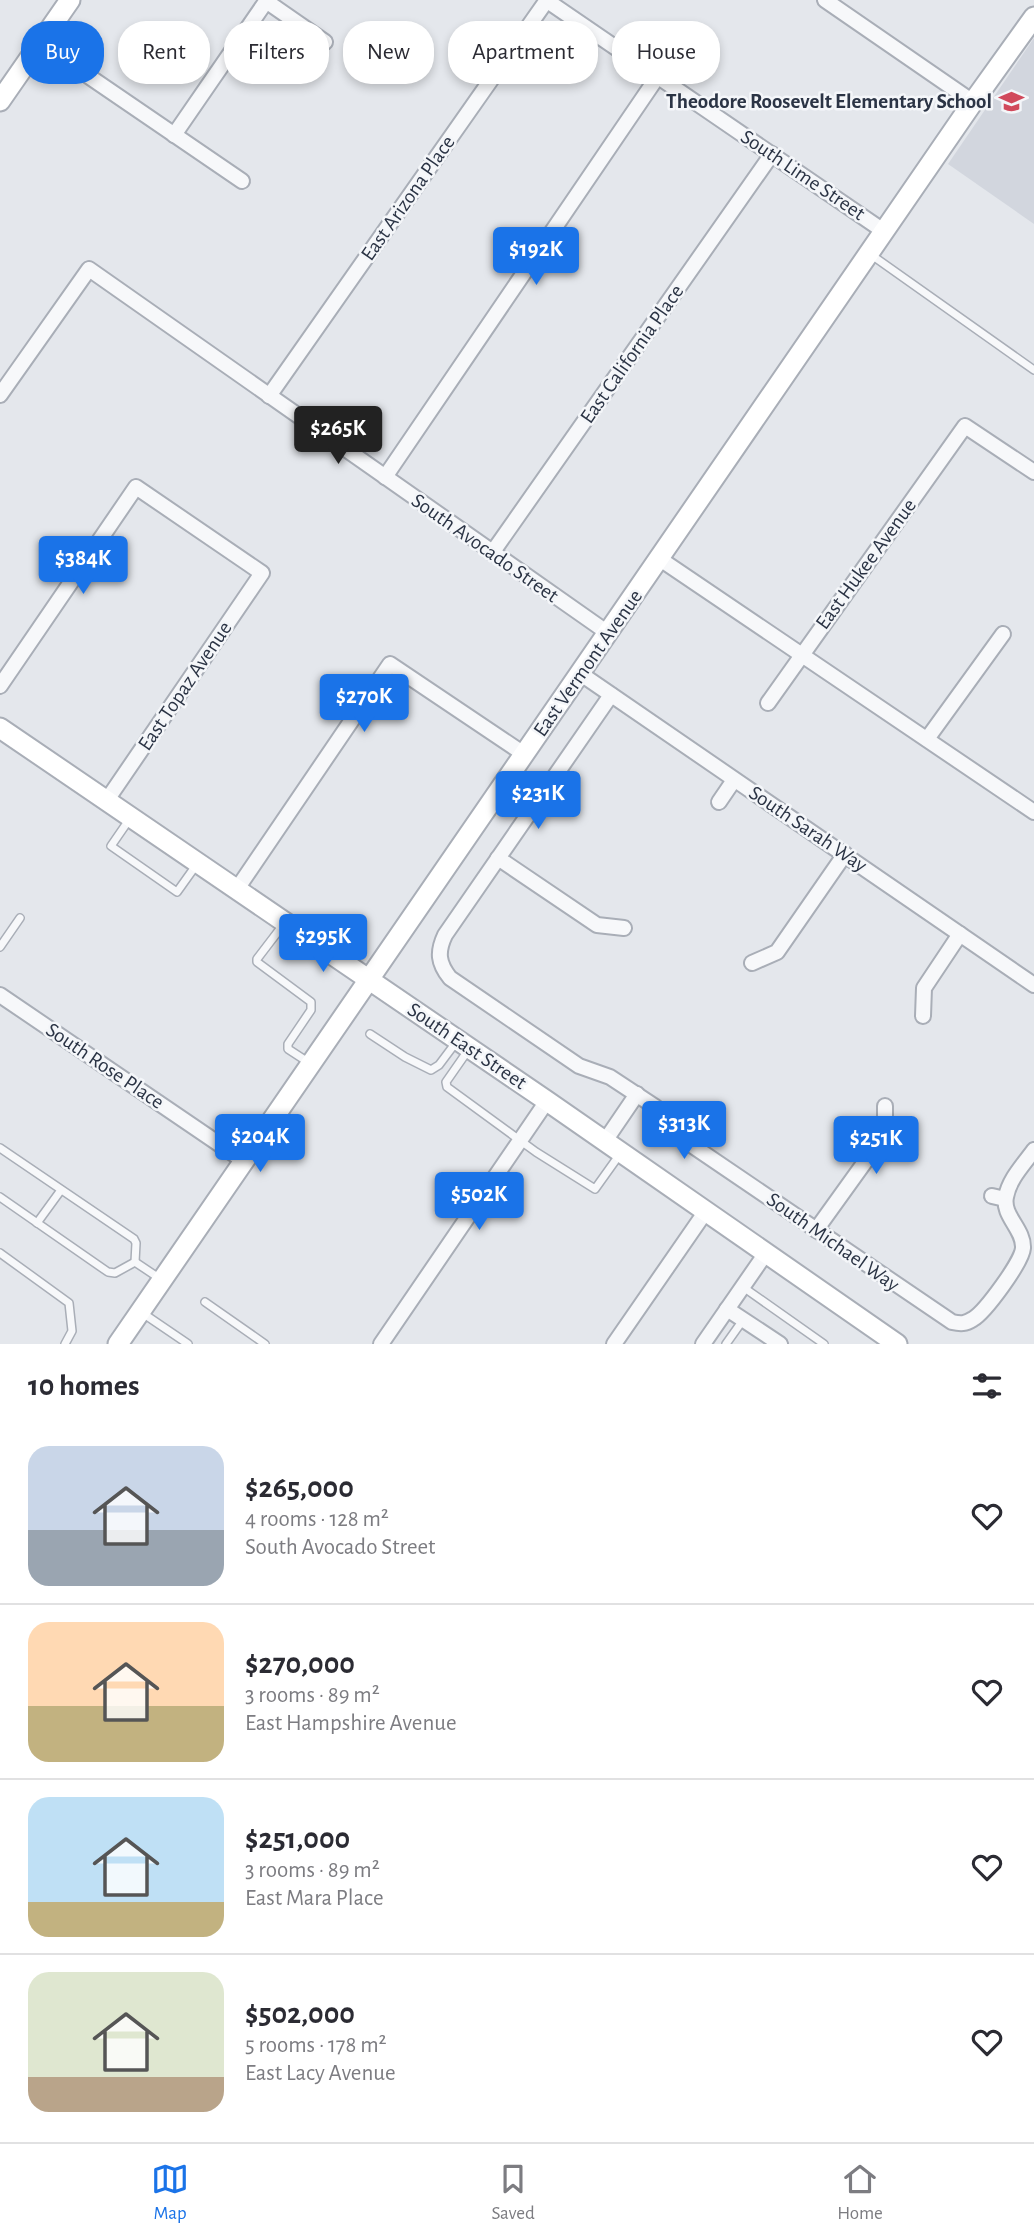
<!DOCTYPE html>
<html lang="en">
<head>
<meta charset="utf-8">
<style>
	body { margin:0; font-family:"Alegreya Sans",sans-serif; background:#f7f7f7; color:#2b2b33; height:100vh; display:flex; flex-direction:column; font-size:26px; white-space:nowrap }
	* { box-sizing:border-box; margin:0 }
	p { font-size:23px; color:#7c7c81 }
	.icon { flex:none; width:38px; height:38px; fill:none; stroke:currentColor; stroke-width:2; stroke-linecap:round; stroke-linejoin:round }
	.map { position:relative; height:1344px; overflow:hidden }
	.drawer { display:flex; flex-direction:column; background:#fff; flex:1 }
	.drawer>* { flex:none }
	.guide { position:absolute; left:21px; top:21px; width:992px; height:63px; display:flex; gap:14px }
	.price { position:absolute; translate:-50% -60px; padding:0 16px; border-radius:7px; background:#1a73e8; color:#fff; font-size:23px; line-height:46px; filter:drop-shadow(0 2px 4px #0008) }
	.price::after { content:''; position:absolute; left:50%; top:42px; width:21px; height:16px; margin-left:-10px; background:inherit; clip-path:polygon(0 0,100% 0,50% 100%) }
	.price.on { background:#222; color:#fff }
	ul { padding:0; list-style:none }
	li { display:flex; align-items:center; gap:21px; height:175px; padding:0 28px }
	li+li { border-top:2px solid #e1e1e2 }
	li span { display:grid; place-items:center; flex:none; width:196px; height:140px; border-radius:21px; color:#555 }
	li>.icon { margin-inline-start:auto }
	span .icon { width:84px; height:84px; fill:#fffc; stroke-width:1 }
	li b { font-size:30px }
	h2 { display:flex; justify-content:space-between; align-items:center; height:84px; padding:0 28px; font-size:30px }
	.chip { padding:0 24px; border-radius:28px; background:#fff; box-shadow:0 4px 10px #0003; font-size:24px; line-height:63px }
	.chip.on { background:#1a73e8; color:#fff }
	.tabs { display:flex; justify-content:space-around; align-items:center; height:98px; border-top:2px solid #e1e1e2; background:#fff; font-size:19px; color:#7c7c81 }
	.tabs a { display:grid; justify-items:center; gap:4px }
	.tabs .on { color:#1a73e8 }
	.map>svg:first-child { display:block }
	.built { fill:#d2d6de }
	.lines { fill:none; stroke-linecap:round; stroke-linejoin:round }
	.lane-casing { stroke:#a9aeb7; stroke-width:10 }
	.street-casing { stroke:#a9aeb7; stroke-width:18 }
	.secondary-casing { stroke:#a9aeb7; stroke-width:23 }
	.lane { stroke:#f7f8fa; stroke-width:7 }
	.street { stroke:#f7f8fa; stroke-width:14 }
	.secondary { stroke:#fff; stroke-width:19 }
	.labels { text-anchor:middle; dominant-baseline:central; stroke-width:5; stroke-linejoin:round; paint-order:stroke }
	.poi-label { font-size:21px; font-weight:bold; fill:#2b3445; stroke:#f4f6f9; text-anchor:end }
	.street-label { font-size:21px; fill:#2b3445; stroke:#f4f6f9 }
</style>
</head>
<body>
<div class="map">
<svg width="1034" height="1344" viewBox="0 0 1034 1344">
	<rect width="100%" height="100%" fill="#e4e7ec"/>
	<path class="built" d="M1034,38V224L948,164Z"/>
	<g class="lines">
		<defs>
			<g id="lane">
				<path d="M870,254L1034,370"/>
				<path d="M131,817L111,846L177,892L197,864"/>
				<path d="M283,925L257,959V962L311,1002V1010L288,1044V1049L311,1064"/>
				<path d="M0,947L20,918"/>
				<path d="M370,1034L405,1057L431,1070L439,1065L457,1041"/>
				<path d="M469,1049L446,1082L447,1087L536,1152L595,1189L620,1154"/>
				<path d="M0,1148L134,1239L136,1243L135,1262"/>
				<path d="M0,1197L108,1272L115,1273L135,1262"/>
				<path d="M37,1223L61,1190"/>
				<path d="M0,1253L69,1303L72,1331L65,1344"/>
				<path d="M135,1262L162,1280"/>
				<path d="M743,1287L824,1344"/>
				<path d="M205,1302L265,1344"/>
				<path d="M141,1312L188,1344"/>
				<path d="M726,1344L743,1320"/>
			</g>
			<g id="street">
				<path d="M546,0L885,232"/>
				<path d="M825,0L973,102"/>
				<path d="M266,1L325,42"/>
				<path d="M40,43L242,181"/>
				<path d="M174,135L267,0"/>
				<path d="M0,395L89,269L608,633"/>
				<path d="M269,396L547,0"/>
				<path d="M385,477L658,76"/>
				<path d="M492,553L772,154"/>
				<path d="M660,559L1034,812"/>
				<path d="M581,674L1034,985"/>
				<path d="M0,686L136,487L262,573L107,800"/>
				<path d="M611,695L445,935C437,952 438,963 450,978L579,1066L610,1077L654,1106L666,1116L678,1133L687,1142L952,1322C961,1324 965,1324 973,1319C985,1312 1022,1262 1023,1248C1024,1229 1002,1216 1006,1197C1009,1179 1024,1164 1034,1150"/>
				<path d="M768,703L965,426L1034,472"/>
				<path d="M927,739L1003,634"/>
				<path d="M719,802L734,780"/>
				<path d="M498,858L597,925L624,928"/>
				<path d="M237,889L390,664L524,754"/>
				<path d="M752,963L777,952L845,854"/>
				<path d="M0,995L244,1161"/>
				<path d="M923,1016L924,988L960,934"/>
				<path d="M605,1141L637,1094"/>
				<path d="M992,1196L1005,1199"/>
				<path d="M816,1230L885,1134V1106"/>
				<path d="M727,1309L780,1344"/>
				<path d="M381,1344L547,1101"/>
				<path d="M614,1344L706,1211"/>
				<path d="M703,1344L766,1253"/>
			</g>
			<g id="secondary">
				<path d="M0,101L70,0"/>
				<path d="M0,728L547,1101L897,1344"/>
				<path d="M118,1344L973,102L1034,17"/>
			</g>
		</defs>
		<use href="#lane" class="lane-casing"/>
		<use href="#street" class="street-casing"/>
		<use href="#secondary" class="secondary-casing"/>
		<use href="#lane" class="lane"/>
		<use href="#street" class="street"/>
		<use href="#secondary" class="secondary"/>
	</g>
	<defs>
		<symbol id="school-bare" viewBox="-9 -9 18 18"><path d="M0-5L7-2L0 1L-7-2ZM-4 1L0 2.5L4 1V4Q0 6-4 4Z" fill="#d1495b" stroke="#f4f6f9" stroke-width="2.5" paint-order="stroke"/></symbol>
	</defs>
	<g fill-rule="evenodd">
		<use href="#school-bare" x="994" y="84" width="35" height="35"/>
	</g>
	<g class="labels">
		<g class="poi-label">
			<text x="992" y="101">Theodore Roosevelt Elementary School</text>
		</g>
		<g class="street-label">
			<text transform="translate(803 175) rotate(34)">South Lime Street</text>
			<text transform="translate(408 198) rotate(-55)">East Arizona Place</text>
			<text transform="translate(632 354) rotate(-55)">East California Place</text>
			<text transform="translate(485 548) rotate(35)">South Avocado Street</text>
			<text transform="translate(866 564) rotate(-54)">East Hukee Avenue</text>
			<text transform="translate(588 663) rotate(-55)">East Vermont Avenue</text>
			<text transform="translate(185 686) rotate(-56)">East Topaz Avenue</text>
			<text transform="translate(808 829) rotate(34)">South Sarah Way</text>
			<text transform="translate(467 1046) rotate(34)">South East Street</text>
			<text transform="translate(105 1066) rotate(34)">South Rose Place</text>
			<text transform="translate(833 1242) rotate(35)">South Michael Way</text>
		</g>
	</g>
</svg>
<b class="price" style="left:536px;top:287px">$192K</b>
<b class="price on" style="left:338px;top:466px">$265K</b>
<b class="price" style="left:83px;top:596px">$384K</b>
<b class="price" style="left:364px;top:734px">$270K</b>
<b class="price" style="left:538px;top:831px">$231K</b>
<b class="price" style="left:323px;top:974px">$295K</b>
<b class="price" style="left:684px;top:1161px">$313K</b>
<b class="price" style="left:260px;top:1174px">$204K</b>
<b class="price" style="left:876px;top:1176px">$251K</b>
<b class="price" style="left:479px;top:1232px">$502K</b>
<div class="guide">
<a class="chip on">Buy</a>
<a class="chip">Rent</a>
<a class="chip">Filters</a>
<a class="chip">New</a>
<a class="chip">Apartment</a>
<a class="chip">House</a>
</div>
</div>
<section class="drawer">
<h2>10 homes<svg class="icon" aria-label="filters" viewBox="0 0 24 24"><path d="M4 7h16M4 17h16"/><circle cx="9" cy="7" r="2"/><circle cx="15" cy="17" r="2"/></svg></h2>
<ul>
<li><span style="background:linear-gradient(#c9d6e8 60%,#9aa5b1 0)"><svg class="icon" aria-label="home" viewBox="0 0 24 24"><path d="M3 11l9-7 9 7M6 9v11h12V9"/></svg></span><div><b>$265,000</b><p>4 rooms · 128 m²</p><p>South Avocado Street</p></div><svg class="icon" aria-label="heart" viewBox="0 0 24 24"><path d="M12 20l-8-8c-3-5 5-10 8-4 3-6 11-1 8 4z"/></svg></li>
<li><span style="background:linear-gradient(#ffd9b3 60%,#c2b280 0)"><svg class="icon" aria-label="home" viewBox="0 0 24 24"><path d="M3 11l9-7 9 7M6 9v11h12V9"/></svg></span><div><b>$270,000</b><p>3 rooms · 89 m²</p><p>East Hampshire Avenue</p></div><svg class="icon" aria-label="heart" viewBox="0 0 24 24"><path d="M12 20l-8-8c-3-5 5-10 8-4 3-6 11-1 8 4z"/></svg></li>
<li><span style="background:linear-gradient(#bfe0f5 75%,#c2b280 0)"><svg class="icon" aria-label="home" viewBox="0 0 24 24"><path d="M3 11l9-7 9 7M6 9v11h12V9"/></svg></span><div><b>$251,000</b><p>3 rooms · 89 m²</p><p>East Mara Place</p></div><svg class="icon" aria-label="heart" viewBox="0 0 24 24"><path d="M12 20l-8-8c-3-5 5-10 8-4 3-6 11-1 8 4z"/></svg></li>
<li><span style="background:linear-gradient(#dfe7d0 75%,#b9a48a 0)"><svg class="icon" aria-label="home" viewBox="0 0 24 24"><path d="M3 11l9-7 9 7M6 9v11h12V9"/></svg></span><div><b>$502,000</b><p>5 rooms · 178 m²</p><p>East Lacy Avenue</p></div><svg class="icon" aria-label="heart" viewBox="0 0 24 24"><path d="M12 20l-8-8c-3-5 5-10 8-4 3-6 11-1 8 4z"/></svg></li>
</ul>
</section>
<nav class="tabs">
<a class="on"><svg class="icon" aria-label="map" viewBox="0 0 24 24"><path d="M3 6l6-2 6 2 6-2v14l-6 2-6-2-6 2zM9 4v14M15 6v14"/></svg>Map</a>
<a><svg class="icon" aria-label="saved" viewBox="0 0 24 24"><path d="M7 4h10v16l-5-4-5 4z"/></svg>Saved</a>
<a><svg class="icon" aria-label="home" viewBox="0 0 24 24"><path d="M3 11l9-7 9 7M6 9v11h12V9"/></svg>Home</a>
</nav>
</body>
</html>
